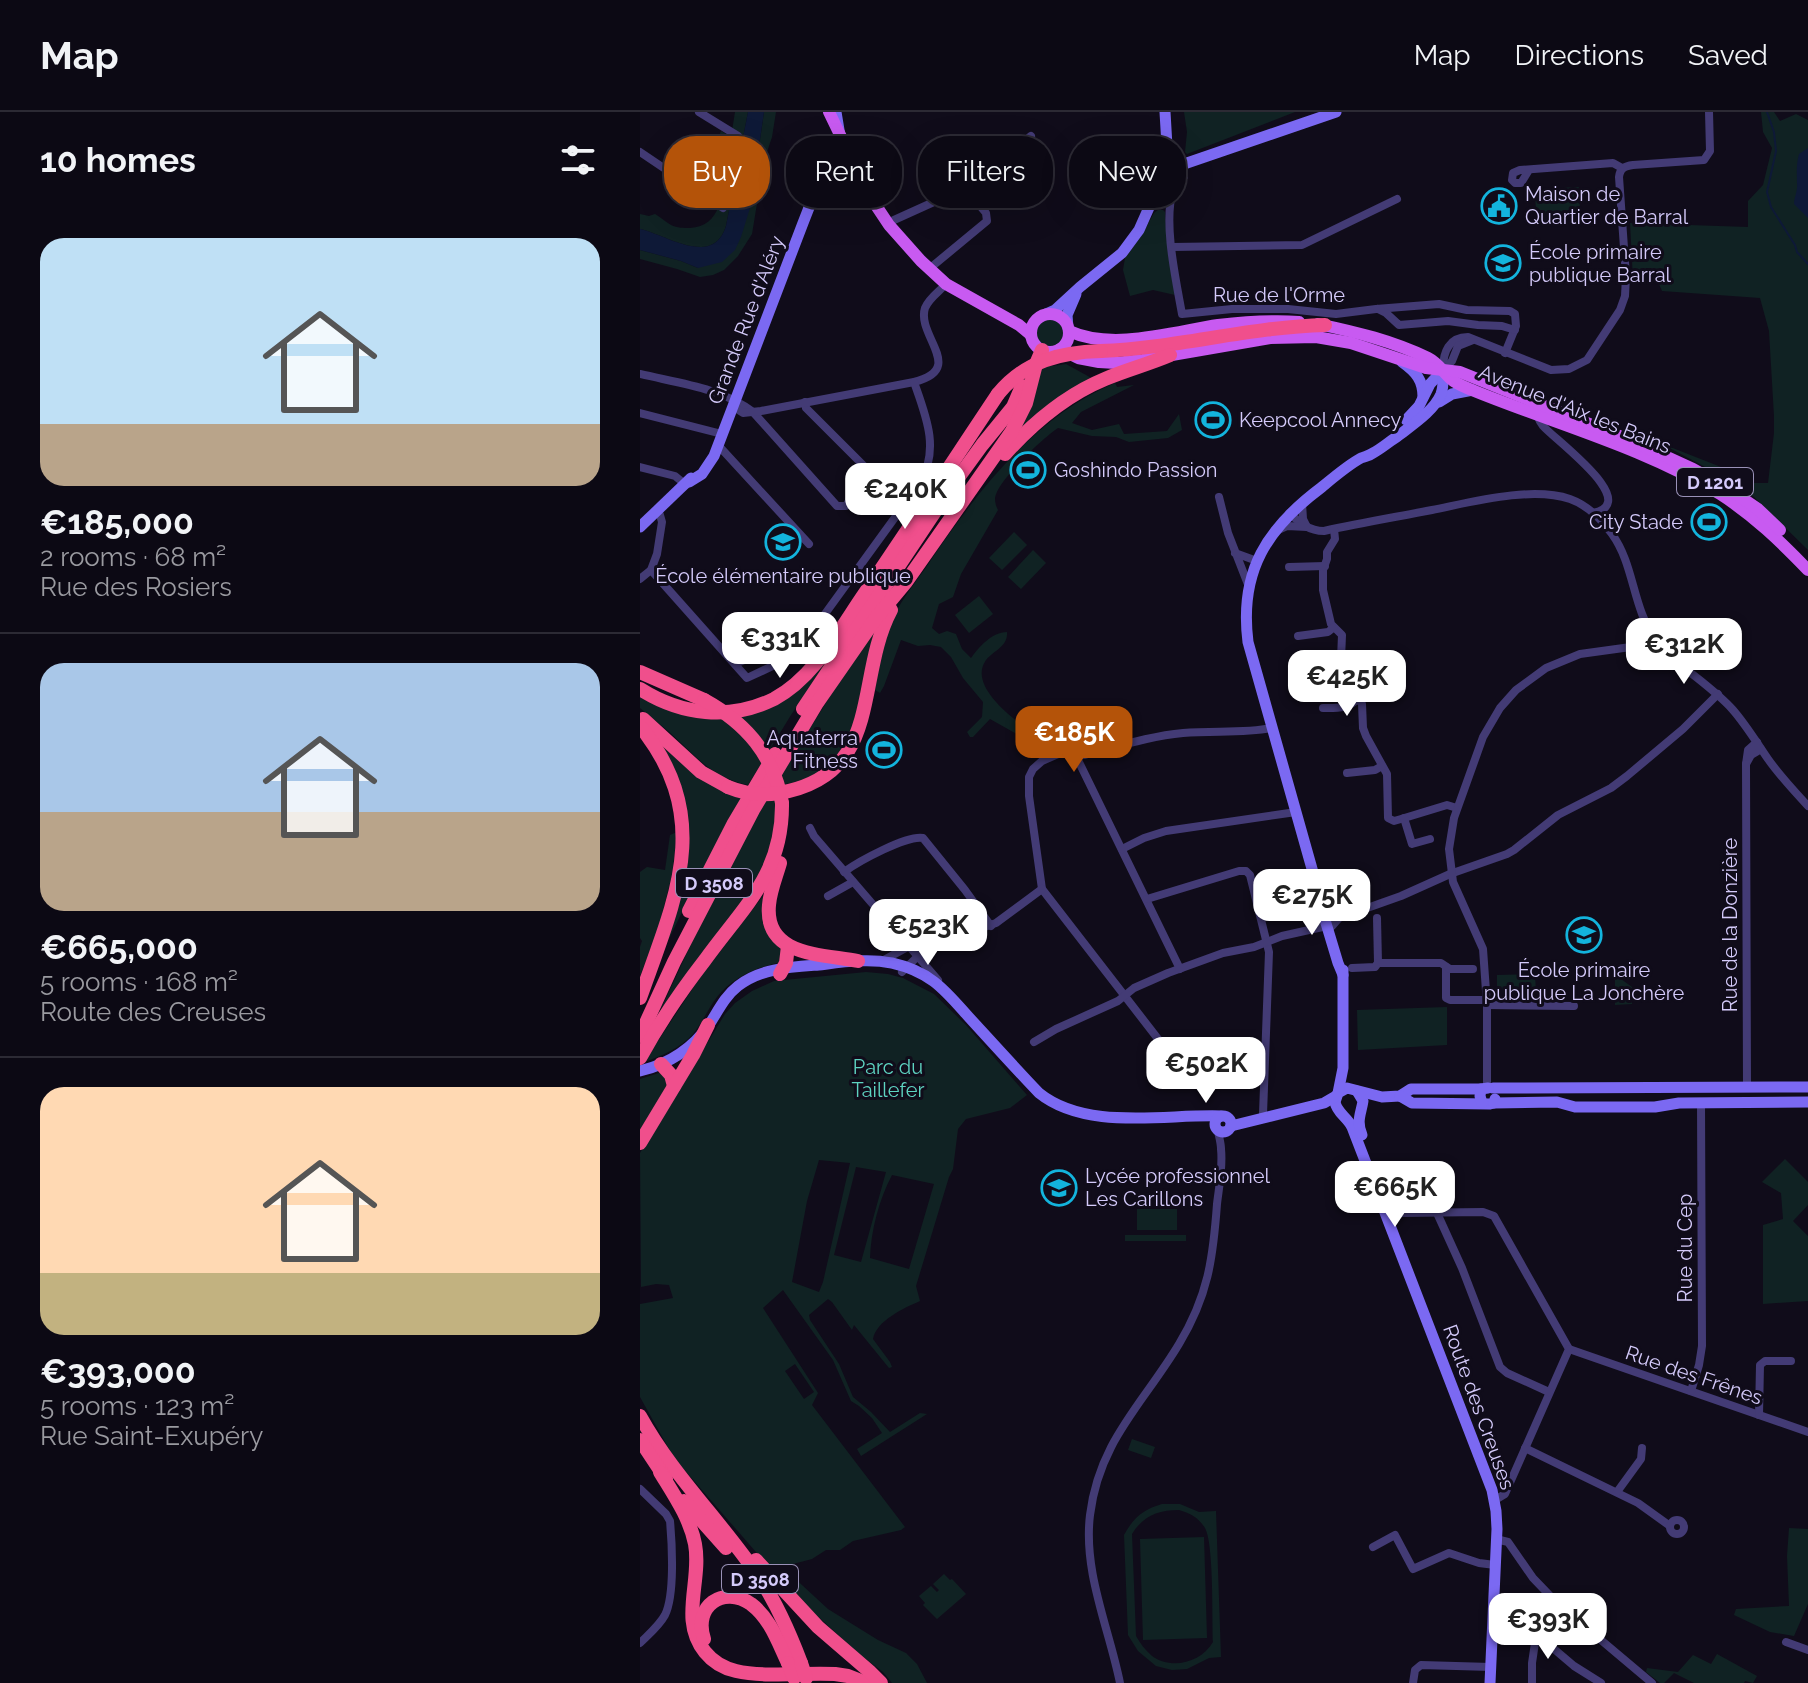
<!DOCTYPE html>
<html lang="en">
<head>
<meta charset="utf-8">
<style>
	body { margin:0; font-family:Raleway,sans-serif; background:#15121d; color:#f1f3f6; height:100vh; display:flex; flex-direction:column; font-size:30px; white-space:nowrap }
	* { box-sizing:border-box; margin:0 }
	p { font-size:26px; color:#9a9aa0 }
	.icon { flex:none; width:44px; height:44px; fill:none; stroke:currentColor; stroke-width:2; stroke-linecap:round; stroke-linejoin:round }
	.map { position:relative; flex:1; overflow:hidden }
	.details { display:flex; flex-direction:column; background:#0c0914; width:640px }
	.details>* { flex:none }
	.guide { position:absolute; left:24px; top:24px; width:760px; height:72px; display:flex; gap:16px }
	.price { position:absolute; translate:-50% -68px; padding:0 18px; border-radius:16px; background:#fff; color:#222; font-size:26px; line-height:52px; filter:drop-shadow(0 2px 4px #0008) }
	.price::after { content:''; position:absolute; left:50%; top:48px; width:24px; height:18px; margin-left:-12px; background:inherit; clip-path:polygon(0 0,100% 0,50% 100%) }
	.price.current { background:#b45309; color:#fff }
	ul { padding:0; list-style:none }
	li { display:grid; align-content:center; gap:16px; height:424px; padding:0 40px }
	li+li { border-top:2px solid #2c2a34 }
	li span { display:grid; place-items:center; height:248px; border-radius:24px; color:#555 }
	li>.icon { margin-inline-start:auto }
	span .icon { width:144px; height:144px; fill:#fffc; stroke-width:1 }
	li b { font-size:34px }
	h2 { display:flex; justify-content:space-between; align-items:center; height:96px; padding:0 40px; font-size:34px }
	.chip { padding:0 28px; border-radius:32px; background:#0c0914; box-shadow:0 8px 32px #0002,0 0 0 2px #2c2a34; font-size:28px; line-height:72px }
	.chip.current { background:#b45309; color:#fff }
	header { display:flex; align-items:center; gap:48px; box-sizing:border-box; height:112px; padding:0 40px; background:#0c0914; border-bottom:2px solid #2c2a34 }
	header strong { font-size:38px }
	nav { display:flex; gap:44px; margin-inline-start:auto; font-size:28px }
	main { display:flex; flex:1; min-height:0 }
	.map>svg:first-child { display:block }
	.green { fill:#102223; fill-rule:evenodd }
	.water { fill:#0e1937 }
	.lines { fill:none; stroke-linecap:round; stroke-linejoin:round }
	.stream { stroke:#0e1937; stroke-width:2 }
	.street { stroke:#433b75; stroke-width:8 }
	.secondary { stroke:#7b69f2; stroke-width:11 }
	.primary { stroke:#c85af1; stroke-width:12 }
	.highway { stroke:#f04f8c; stroke-width:14 }
	.highway-bridge { stroke:#f04f8c; stroke-width:14 }
	.labels { text-anchor:middle; dominant-baseline:central; stroke-width:6; stroke-linejoin:round; paint-order:stroke }
	.shield { fill:#100c1a; stroke:#9991b7; stroke-width:2 }
	.shield-label { font-size:18px; font-weight:bold; fill:#d4cafa }
	.poi-label { font-size:20px; fill:#d4cafa; stroke:#100c1a; text-anchor:start }
	.street-label { font-size:20px; fill:#d4cafa; stroke:#100c1a }
	.park-label { font-size:20px; fill:#5ed3c1; stroke:#100c1a }
</style>
</head>
<body>
<header>
<strong>Map</strong>
<nav><a>Map</a><a>Directions</a><a>Saved</a></nav>
</header>
<main>
<section class="details">
<h2>10 homes<svg class="icon" aria-label="filters" viewBox="0 0 24 24"><path d="M4 7h16M4 17h16"/><circle cx="9" cy="7" r="2"/><circle cx="15" cy="17" r="2"/></svg></h2>
<ul>
<li><span style="background:linear-gradient(#bfe0f5 75%,#b9a48a 0)"><svg class="icon" aria-label="home" viewBox="0 0 24 24"><path d="M3 11l9-7 9 7M6 9v11h12V9"/></svg></span><div><b>€185,000</b><p>2 rooms · 68 m²</p><p>Rue des Rosiers</p></div></li>
<li><span style="background:linear-gradient(#a9c7e8 60%,#b9a48a 0)"><svg class="icon" aria-label="home" viewBox="0 0 24 24"><path d="M3 11l9-7 9 7M6 9v11h12V9"/></svg></span><div><b>€665,000</b><p>5 rooms · 168 m²</p><p>Route des Creuses</p></div></li>
<li><span style="background:linear-gradient(#ffd9b3 75%,#c2b280 0)"><svg class="icon" aria-label="home" viewBox="0 0 24 24"><path d="M3 11l9-7 9 7M6 9v11h12V9"/></svg></span><div><b>€393,000</b><p>5 rooms · 123 m²</p><p>Rue Saint-Exupéry</p></div></li>
</ul>
</section>
<div class="map">
<svg width="1168" height="1571" viewBox="0 0 1168 1571">
	<rect width="100%" height="100%" fill="#100c1a"/>
	<g class="green">
		<path d="M95,0H108L86,114C73,156 27,123 0,117V102L9,104L15,102C20,105 26,110 31,113C37,116 44,116 50,116C82,114 82,82 85,57L68,59L57,52H54L53,44L61,31L78,27L81,19L91,25Z"/>
		<path d="M124,0H136L132,25L124,49L112,122L98,144L84,158L73,163L60,165L37,157L0,147V138L41,149L58,156L110,96Z"/>
		<path d="M544,0H655L547,42L545,40L547,20Z"/>
		<path d="M1121,0H1134L1140,9L1156,2L1168,8V438L1114,385L1088,367L1020,331L1081,355L1107,371H1128L1134,321V304L1129,219L1120,186L1022,179L1018,170L993,168L990,111L1108,115V89L1123,73L1132,36L1123,20Z"/>
		<path d="M939,75L940,100L896,102L895,77Z"/>
		<path d="M518,98H523L525,100L528,141L535,183L513,178L490,184L483,158L485,146L500,126L514,101Z"/>
		<circle cx="410" cy="220" r="14"/>
		<path d="M426,252L455,268L380,321L381,312L400,256L408,253L412,254Z"/>
		<path d="M475,271L477,275L494,273L441,300L432,311L452,318L479,312L484,322L527,319L539,302L542,318L528,326L489,330L476,325L452,324L418,316C403,326 357,369 355,386C355,391 356,394 358,398L321,462L313,485L299,492L292,516L299,522L307,519L316,522L322,537L331,546C339,535 352,520 367,520C368,535 354,538 346,548C325,577 386,617 407,630L389,629L350,607L333,625H330L327,620L342,605L343,590L323,566L311,545L301,535L290,533L278,534L261,528L244,574L240,581L235,578C239,554 243,530 253,507C261,487 277,469 289,451C336,381 395,304 475,271Z"/>
		<path d="M374,420L387,433L362,458L349,446Z"/>
		<path d="M393,438L406,451L381,477L368,465Z"/>
		<path d="M339,484L353,502L329,521L315,503Z"/>
		<path d="M238,511C228,558 221,637 175,662C163,669 147,672 134,674L199,570Z"/>
		<path d="M206,521L151,603L108,673C76,666 62,651 39,629C27,617 13,607 0,596V582L11,588L111,600Z"/>
		<path d="M13,621L102,685L44,796L24,837L43,686L36,660Z"/>
		<path d="M126,687H138L139,708L128,754L13,914L64,804Z"/>
		<path d="M37,720L32,763L18,818L0,864V835L2,829L0,826V760L7,755L25,758L30,723Z"/>
		<path d="M126,780L142,833V850C117,855 93,865 77,885C68,897 62,911 53,922C40,936 22,944 4,950L59,867Z"/>
		<path d="M226,860L248,862L263,866L294,882L326,913L387,983L370,996L326,1007L318,1017L313,1057L309,1065L276,1174L280,1189C264,1196 236,1209 233,1227L250,1250L252,1255L249,1256L214,1213L212,1218L192,1190L188,1187L169,1203L170,1208L199,1252L213,1285L231,1300L250,1320L280,1301L287,1302L221,1344L217,1337L242,1321L232,1306L219,1294L211,1289L193,1248L143,1178L123,1196L178,1281L172,1293L265,1415L261,1418L213,1429L200,1438H186L172,1447L153,1452L149,1461L188,1497L238,1528L266,1541L277,1552L287,1571H252L243,1560L218,1541L150,1479L41,1354L29,1337L0,1285V1192L33,1186L29,1173L16,1172L1,1175L0,1041L85,902L95,891L112,879L134,869ZM179,1048L210,1051L183,1170L179,1180L152,1170L167,1089ZM216,1055L246,1060L221,1150L194,1143ZM252,1063L294,1072L269,1157L230,1146C231,1118 239,1088 252,1063ZM155,1252L174,1280L164,1287L145,1259Z"/>
		<path d="M895,862L896,880L859,881L857,875V863Z"/>
		<path d="M975,866L981,867L992,875V892L975,893Z"/>
		<path d="M807,895V933L718,938L717,898Z"/>
		<path d="M22,960L29,974L0,1024V967Z"/>
		<path d="M1145,1047L1168,1070V1093L1153,1109L1168,1124V1189L1123,1192V1113L1143,1107L1141,1081L1122,1070Z"/>
		<rect x="497" y="1097" width="40" height="21"/>
		<rect x="485" y="1123" width="61" height="6"/>
		<path d="M492,1327L515,1335L511,1346L488,1338Z"/>
		<path d="M522,1392H540L559,1400L576,1399L581,1545L569,1546L547,1557L532,1558L516,1554L498,1539L488,1523L484,1423C493,1406 504,1397 522,1392ZM539,1398C550,1401 559,1406 565,1416C574,1432 572,1508 573,1530C561,1551 531,1558 512,1544C505,1538 500,1531 496,1524L492,1422C503,1404 518,1398 539,1398Z"/>
		<path d="M1149,1416L1168,1417V1492L1154,1524L1130,1520L1094,1503L1096,1497L1149,1494L1147,1444Z"/>
		<path d="M564,1425L567,1526L503,1528L500,1427Z"/>
		<path d="M304,1462L310,1468L312,1467L326,1482L297,1507L283,1493L285,1491L279,1484L291,1474L297,1480L299,1478L293,1472Z"/>
		<path d="M1077,1542L1117,1564L1113,1571L1105,1569L1104,1571H1054L1034,1561L1024,1571H1020L1006,1560L1007,1556L1038,1560L1053,1543L1071,1552Z"/>
	</g>
	<g class="water">
		<path d="M108,0H124L110,96L101,125L95,138L82,150L58,156L41,149L0,138V117C27,123 73,156 86,114Z"/>
		<path d="M1168,36V106L1154,92C1154,85 1158,79 1157,71C1157,60 1156,53 1159,42Z"/>
	</g>
	<g class="lines">
		<path class="stream" d="M1127,0L1134,20L1136,39L1127,80L1131,95L1155,133L1157,140L1168,152"/>
		<g class="street">
			<path d="M59,0L98,24"/>
			<path d="M0,40L83,96"/>
			<path d="M889,58L881,71H875L872,68L873,61L880,58L973,51L982,56"/>
			<path d="M533,78C523,111 536,168 542,202L592,197H648L696,202L736,197L799,192L827,198L870,199L875,202L876,214L865,241"/>
			<path d="M249,113L254,108L327,75L391,24"/>
			<path d="M532,135L662,133L757,87"/>
			<path d="M289,157L347,109L346,101L325,76"/>
			<path d="M738,197L746,201L759,213L808,209L838,213L862,214L875,218"/>
			<path d="M803,257C803,240 809,225 828,225L911,258L929,257L947,248L980,198L985,184L986,164L979,65C980,56 985,54 993,53L1064,48L1070,39L1069,0"/>
			<path d="M803,258L812,249L818,234L833,228"/>
			<path d="M0,262C38,271 82,276 113,300L197,394H206L225,361L224,354L166,296L165,290"/>
			<path d="M92,294L103,301L121,299L274,270C327,257 276,224 285,196C289,186 300,179 306,172"/>
			<path d="M0,301L82,322"/>
			<path d="M897,302C899,308 899,309 903,314C915,328 1003,391 953,401"/>
			<path d="M78,333L169,432"/>
			<path d="M0,355L35,364L46,373"/>
			<path d="M579,385L588,421L609,475"/>
			<path d="M649,401C660,411 669,419 684,419C720,411 756,405 792,398C832,390 891,374 930,387C947,393 962,408 972,422C995,454 992,496 1016,528C1036,554 1070,572 1093,598C1106,613 1117,631 1128,647C1140,664 1154,679 1168,694"/>
			<path d="M694,417L695,427L687,440V447L683,458V478L691,512L702,523L701,547L712,568L713,579L722,592L723,616L726,624L747,662L748,706L754,709L761,707L807,693L817,696"/>
			<path d="M638,418L647,414L667,415L663,407L662,391"/>
			<path d="M595,441L617,449"/>
			<path d="M649,455L685,454"/>
			<path d="M11,458L107,566L156,543L149,529"/>
			<path d="M0,467L11,458L17,442L22,410L20,403L17,399"/>
			<path d="M658,524L688,520L693,516"/>
			<path d="M95,552L174,517L280,371C300,337 286,304 274,270"/>
			<path d="M683,596C698,596 708,597 719,586"/>
			<path d="M1117,630L1108,638L1106,652L1111,643L1121,637"/>
			<path d="M437,639L418,642L402,649L393,657L389,665V684L402,777L532,945L540,962"/>
			<path d="M444,643C476,635 510,624 543,621C573,618 602,622 632,616"/>
			<path d="M437,646L540,857"/>
			<path d="M1106,652L1107,975"/>
			<path d="M707,661L735,658L742,654"/>
			<path d="M764,706L772,732L790,727"/>
			<path d="M170,716L174,724L298,868"/>
			<path d="M482,737L504,726L526,719L656,700"/>
			<path d="M204,760C219,749 267,723 283,726L325,778L351,814"/>
			<path d="M188,784L213,770"/>
			<path d="M507,787L599,759H606L610,763L629,840L623,1002"/>
			<path d="M737,806L738,851"/>
			<path d="M692,814L699,806L761,784L810,762L867,742L874,738L918,703L971,676L987,664L1043,617L1078,582"/>
			<path d="M242,849L275,831L333,819L356,811L402,777"/>
			<path d="M806,855V886L810,888H846"/>
			<path d="M712,856L735,855L738,851H801L810,857H833"/>
			<path d="M262,860L293,829"/>
			<path d="M847,893L934,894"/>
			<path d="M394,930L416,917L478,889L494,876L528,861L583,841L614,835L642,824L687,814"/>
			<path d="M847,976V893L843,837L813,770L809,737L814,706L843,625L860,596L876,578L906,556L940,542L998,534L1016,528"/>
			<path d="M745,1095L751,1100L760,1101L843,1100L854,1104L929,1237L865,1382L855,1388"/>
			<path d="M797,1101L822,1156L860,1255L867,1261L909,1280"/>
			<path d="M929,1237L1168,1320"/>
			<path d="M1051,1279L1059,1253L1062,1234L1061,991"/>
			<path d="M1119,1303L1120,1253L1125,1249H1151"/>
			<path d="M885,1336L998,1391L1030,1414"/>
			<path d="M0,1377L26,1402L30,1409C32,1431 35,1483 25,1503C19,1514 9,1522 0,1531"/>
			<path d="M977,1380L1001,1347L1002,1336"/>
			<circle cx="1037" cy="1415" r="7"/>
			<path d="M856,1427L868,1430L893,1466L917,1491L1012,1571"/>
			<path d="M733,1435L755,1423L773,1457L809,1441L839,1451L855,1453"/>
			<path d="M854,1486L934,1554L961,1571"/>
			<path d="M1146,1530L1168,1538"/>
			<path d="M480,1571C469,1516 443,1460 450,1403C459,1329 503,1292 539,1232C568,1184 573,1147 577,1092C579,1075 583,1055 581,1037C581,1031 579,1025 578,1019"/>
			<path d="M773,1571L775,1558L781,1553L851,1555"/>
			<path d="M892,1571V1551L896,1524"/>
		</g>
		<g class="secondary">
			<path d="M525,0L528,51"/>
			<path d="M528,46L534,52L547,51L696,0"/>
			<path d="M528,77L536,76L542,65"/>
			<path d="M406,202L415,198L440,175L482,141L499,118L523,64C530,58 539,59 540,69"/>
			<path d="M428,216L427,203L436,182"/>
			<path d="M762,250C776,260 783,268 783,285"/>
			<path d="M799,290L812,282L833,278"/>
			<path d="M766,308L779,294L790,272L803,258"/>
			<path d="M49,370L62,362L74,344L163,111L188,47L200,24L196,0"/>
			<path d="M0,415L51,366"/>
			<path d="M703,863L698,851L679,788L678,778L608,530C599,459 627,416 682,375C694,365 708,353 721,346C726,344 729,344 733,341C741,337 750,329 758,324C772,313 794,299 801,282C804,274 803,266 803,258"/>
			<path d="M0,959C29,952 52,937 69,913C78,899 85,884 98,874C121,856 151,855 179,853C203,850 228,846 252,851C296,861 308,883 337,914C358,937 378,959 399,981C446,1019 524,1002 581,1004"/>
			<path d="M853,976L1168,975"/>
			<path d="M841,977H771L760,984L742,985L707,976L698,981L695,990C697,1001 707,1005 712,1015L852,1378L856,1399L857,1417L850,1571"/>
			<path d="M717,979L723,989C721,1002 716,1009 722,1023"/>
			<path d="M698,981L703,956V858"/>
			<path d="M760,984L772,991L850,992L854,991L855,987"/>
			<path d="M842,991L840,984L841,977L848,976"/>
			<path d="M854,991L917,990L935,995H1015L1039,991L1168,990"/>
			<circle cx="583" cy="1012" r="8"/>
			<path d="M591,1014L684,991L696,984"/>
		</g>
		<g class="primary">
			<path d="M189,0L203,29L208,33L233,89L249,113L281,149L306,172L379,213L391,223"/>
			<circle cx="410" cy="221" r="19"/>
			<path d="M678,212C716,220 753,229 788,246C798,251 803,260 811,267C816,272 825,275 832,278C915,312 1003,335 1080,382C1113,403 1141,430 1168,458"/>
			<path d="M429,219C472,239 533,220 578,213C605,210 632,208 659,210"/>
			<path d="M420,237L438,246L459,250L476,251L503,248L630,226L676,225L711,231L786,256L820,260L992,329L1053,357L1087,376L1118,397L1140,418"/>
		</g>
		<g class="highway">
			<path d="M461,239C537,236 609,215 685,213"/>
			<path d="M365,342C393,311 426,283 465,267C486,258 509,252 530,243"/>
			<path d="M0,560L64,588"/>
			<path d="M0,577C41,603 89,609 134,587C174,566 200,517 225,481C270,415 314,348 358,282"/>
			<path d="M163,597L310,377L342,333L373,295L382,274"/>
			<path d="M3,607L61,660L88,675"/>
			<path d="M0,614C75,707 35,787 0,886"/>
			<path d="M139,681C245,663 214,567 251,498"/>
			<path d="M140,751C136,765 130,779 129,793C124,845 184,842 218,849"/>
			<path d="M49,799L94,711L135,642"/>
			<path d="M140,862L146,851L148,834"/>
			<path d="M0,924L34,850L113,698L177,591L236,506L266,470L372,319L386,291L396,252L402,238"/>
			<path d="M0,946C19,911 41,879 65,848C104,794 143,762 142,691"/>
			<path d="M21,952L31,963L34,974"/>
			<path d="M0,1031L53,943L68,913"/>
			<path d="M0,1304C33,1364 83,1411 121,1468C138,1494 150,1522 161,1551"/>
			<path d="M0,1328L26,1367"/>
			<path d="M20,1360C34,1383 50,1406 55,1432C62,1469 39,1508 65,1540C73,1550 83,1556 96,1559C125,1566 164,1560 195,1562L208,1564L226,1571"/>
			<path d="M44,1389L86,1436"/>
			<path d="M116,1448L178,1515L229,1559L241,1571"/>
			<path d="M64,1527C53,1494 83,1473 111,1492C130,1506 138,1530 148,1551"/>
		</g>
		<g class="highway-bridge">
			<path d="M358,282C385,249 421,240 461,239"/>
			<path d="M64,588C106,611 134,643 142,691"/>
			<path d="M88,675C105,682 121,684 139,681"/>
			<path d="M148,1551L154,1566"/>
			<path d="M161,1551L166,1566"/>
		</g>
	</g>
	<defs>
		<symbol id="civic-ring" viewBox="-11 -11 22 22"><circle r="9.5" fill="#100c1a" stroke="#13b4dd" stroke-width="1.5"/><path d="M-.6-6.5H3V-4.5H.6V-3L4-1V1h2V6H-6V1h2V-1L-.6-3ZM-1.2 2.5V6h2.4V2.5Z" fill="#13b4dd"/></symbol>
		<symbol id="school-ring" viewBox="-11 -11 22 22"><circle r="9.5" fill="#100c1a" stroke="#13b4dd" stroke-width="1.5"/><path d="M0-5L7-2L0 1L-7-2ZM-4 1L0 2.5L4 1V4Q0 6-4 4Z" fill="#13b4dd"/></symbol>
		<symbol id="stadium-ring" viewBox="-11 -11 22 22"><circle r="9.5" fill="#100c1a" stroke="#13b4dd" stroke-width="1.5"/><path d="M0-5a6.5 5 0 1 0 0 10a6.5 5 0 1 0 0-10ZM-3.5-1.8h7v3.6h-7Z" fill="#13b4dd"/></symbol>
	</defs>
	<g fill-rule="evenodd">
		<use href="#civic-ring" x="839" y="74" width="40" height="40"/>
		<use href="#school-ring" x="843" y="131" width="40" height="40"/>
		<use href="#stadium-ring" x="553" y="288" width="40" height="40"/>
		<use href="#stadium-ring" x="368" y="338" width="40" height="40"/>
		<use href="#stadium-ring" x="1049" y="390" width="40" height="40"/>
		<use href="#school-ring" x="123" y="410" width="40" height="40"/>
		<use href="#stadium-ring" x="224" y="618" width="40" height="40"/>
		<use href="#school-ring" x="924" y="803" width="40" height="40"/>
		<use href="#school-ring" x="399" y="1056" width="40" height="40"/>
	</g>
	<g class="labels">
		<g class="shield">
			<rect x="1037" y="356" width="76" height="28" rx="6"/>
			<rect x="36" y="757" width="76" height="28" rx="6"/>
			<rect x="82" y="1453" width="76" height="28" rx="6"/>
		</g>
		<g class="shield-label">
			<text x="1075" y="370">D 1201</text>
			<text x="74" y="771">D 3508</text>
			<text x="120" y="1467">D 3508</text>
		</g>
		<g class="poi-label">
			<text x="885" y="82">Maison de<tspan x="885" dy="23">Quartier de Barral</tspan></text>
			<text x="889" y="140">École primaire<tspan x="889" dy="23">publique Barral</tspan></text>
			<text x="599" y="308">Keepcool Annecy</text>
			<text x="414" y="358">Goshindo Passion</text>
			<text x="1043" y="410" text-anchor="end">City Stade</text>
			<text x="143" y="464" text-anchor="middle">École élémentaire publique</text>
			<text x="218" y="626" text-anchor="end">Aquaterra<tspan x="218" dy="23">Fitness</tspan></text>
			<text x="944" y="858" text-anchor="middle">École primaire<tspan x="944" dy="23">publique La Jonchère</tspan></text>
			<text x="445" y="1064">Lycée professionnel<tspan x="445" dy="23">Les Carillons</tspan></text>
		</g>
		<g class="street-label">
			<text x="639" y="183">Rue de l'Orme</text>
			<text transform="translate(106 208) rotate(-69)">Grande Rue d'Aléry</text>
			<text transform="translate(935 297) rotate(22)">Avenue d'Aix les Bains</text>
			<text transform="translate(1090 813) rotate(-90)">Rue de la Donzière</text>
			<text transform="translate(1045 1136) rotate(-90)">Rue du Cep</text>
			<text transform="translate(1054 1263) rotate(19)">Rue des Frênes</text>
			<text transform="translate(839 1295) rotate(70)">Route des Creuses</text>
		</g>
		<g class="park-label">
			<text x="248" y="955">Parc du<tspan x="248" dy="23">Taillefer</tspan></text>
		</g>
	</g>
</svg>
<b class="price" style="left:265px;top:419px">€240K</b>
<b class="price" style="left:140px;top:568px">€331K</b>
<b class="price" style="left:1044px;top:574px">€312K</b>
<b class="price" style="left:707px;top:606px">€425K</b>
<b class="price current" style="left:434px;top:662px">€185K</b>
<b class="price" style="left:672px;top:825px">€275K</b>
<b class="price" style="left:288px;top:855px">€523K</b>
<b class="price" style="left:566px;top:993px">€502K</b>
<b class="price" style="left:755px;top:1117px">€665K</b>
<b class="price" style="left:908px;top:1549px">€393K</b>
<div class="guide">
<a class="chip current">Buy</a>
<a class="chip">Rent</a>
<a class="chip">Filters</a>
<a class="chip">New</a>
</div>
</div>
</main>
</body>
</html>
